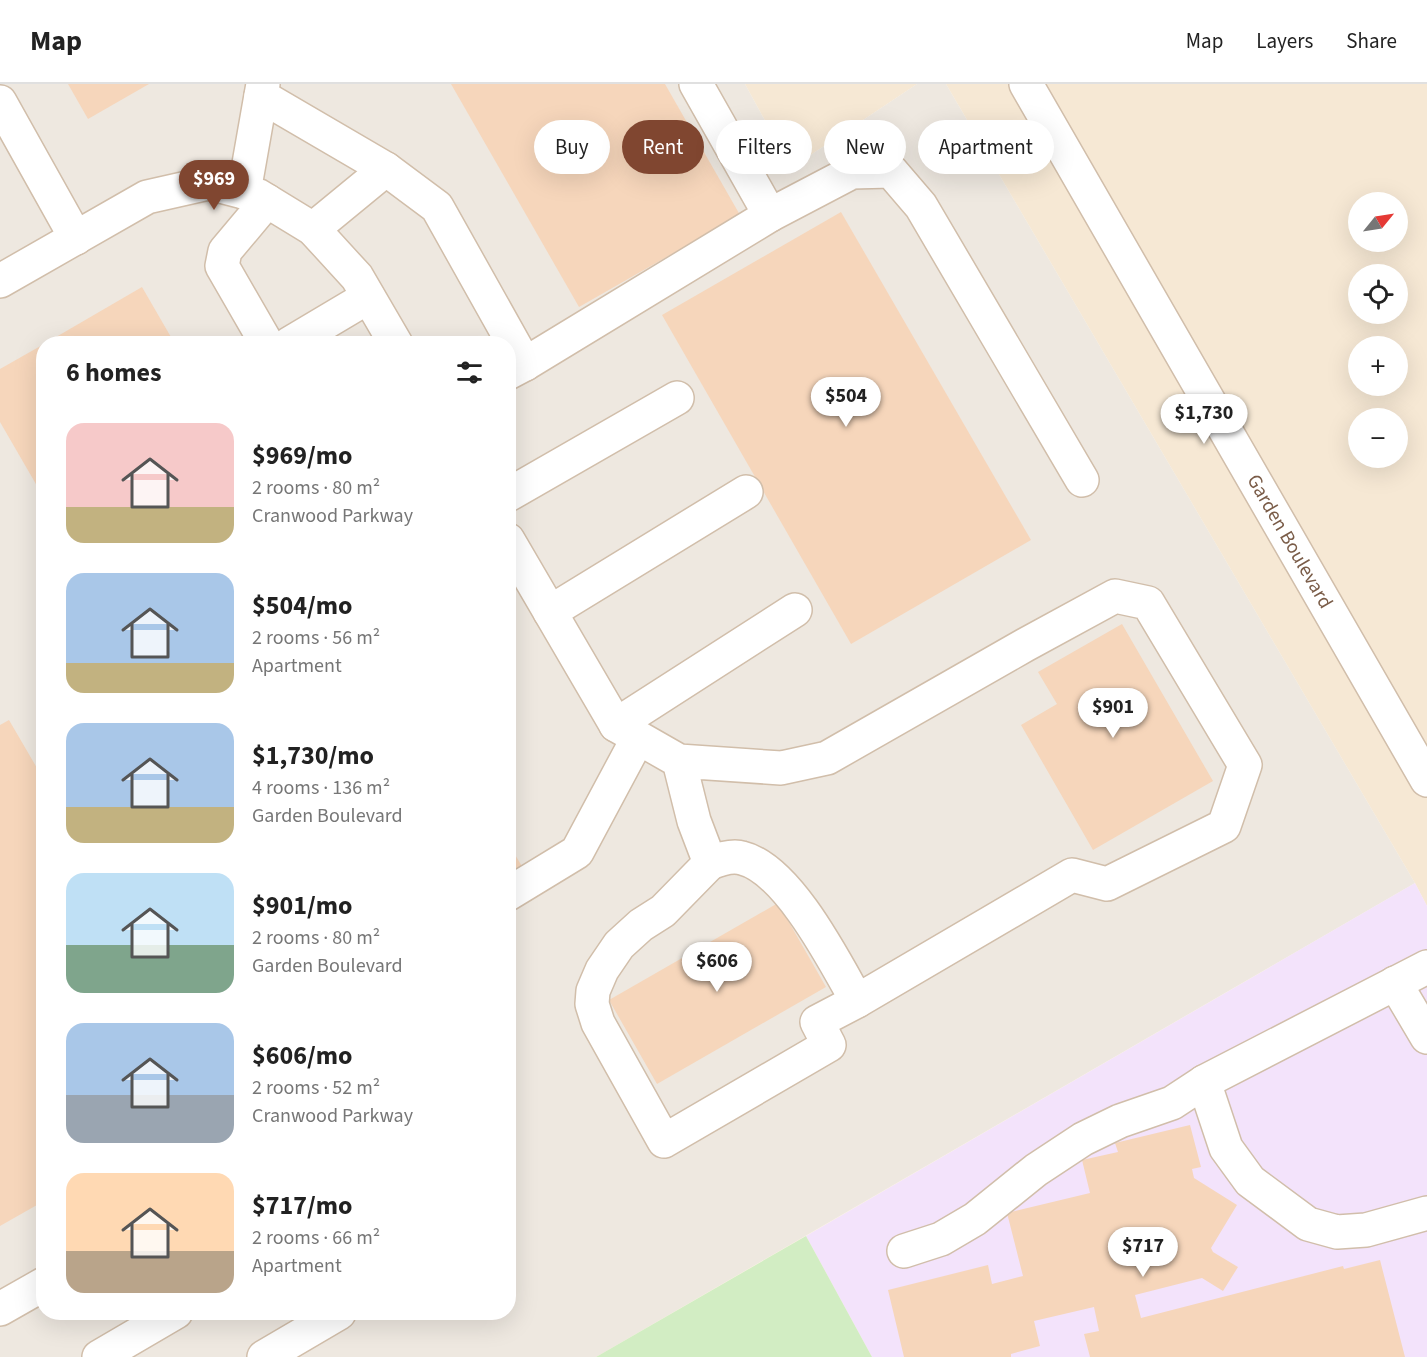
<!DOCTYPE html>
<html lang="en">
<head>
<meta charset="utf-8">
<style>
	body { margin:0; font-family:"Source Sans 3",sans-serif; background:#f2f2f2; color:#222; height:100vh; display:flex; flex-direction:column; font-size:22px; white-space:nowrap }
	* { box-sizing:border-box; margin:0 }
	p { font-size:20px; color:#767676 }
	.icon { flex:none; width:33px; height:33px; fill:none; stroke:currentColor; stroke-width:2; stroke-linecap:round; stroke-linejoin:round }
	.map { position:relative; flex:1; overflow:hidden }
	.side { position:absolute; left:36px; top:252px; width:480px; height:984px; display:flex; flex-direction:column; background:#fff; border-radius:24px; box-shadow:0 6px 24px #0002 }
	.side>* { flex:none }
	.hud { position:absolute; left:534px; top:36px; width:570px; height:54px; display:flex; gap:12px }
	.needle { width:39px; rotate:60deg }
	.tools { position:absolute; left:1348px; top:108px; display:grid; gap:12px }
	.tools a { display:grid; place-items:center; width:60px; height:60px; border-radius:50%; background:#fff; box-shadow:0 6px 24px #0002; font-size:30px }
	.price { position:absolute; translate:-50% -51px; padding:0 14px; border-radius:21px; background:#fff; color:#222; font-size:20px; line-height:39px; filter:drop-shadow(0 2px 3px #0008) }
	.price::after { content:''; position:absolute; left:50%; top:36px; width:18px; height:14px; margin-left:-9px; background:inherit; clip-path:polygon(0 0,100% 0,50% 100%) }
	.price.active { background:#804630; color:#fff }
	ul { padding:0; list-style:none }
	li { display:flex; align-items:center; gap:18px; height:150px; padding:0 30px }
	li span { display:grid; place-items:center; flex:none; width:168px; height:120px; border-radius:18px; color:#555 }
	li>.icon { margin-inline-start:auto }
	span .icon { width:72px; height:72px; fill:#fffc; stroke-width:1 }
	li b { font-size:26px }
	h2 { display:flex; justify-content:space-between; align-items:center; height:72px; padding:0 30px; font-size:26px }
	.chip { padding:0 21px; border-radius:27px; background:#fff; box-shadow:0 6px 24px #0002; font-size:21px; line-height:54px }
	.chip.active { background:#804630; color:#fff }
	header { display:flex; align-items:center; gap:36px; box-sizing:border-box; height:84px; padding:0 30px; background:#fff; border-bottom:2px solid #e0e0e0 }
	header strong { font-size:28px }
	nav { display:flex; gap:33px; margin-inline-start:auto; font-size:21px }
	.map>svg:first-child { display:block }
	.residential { fill:#f6e8d4; fill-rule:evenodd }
	.industrial { fill:#eee8e0; fill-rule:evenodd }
	.education { fill:#f3e3fb }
	.green { fill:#d2edc3 }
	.building { fill:#f6d6bb }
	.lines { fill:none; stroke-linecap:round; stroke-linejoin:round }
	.minor-casing { stroke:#d1beaa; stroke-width:36 }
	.minor { stroke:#fff; stroke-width:33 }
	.labels { text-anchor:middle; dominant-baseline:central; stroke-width:5; stroke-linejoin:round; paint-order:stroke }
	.street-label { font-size:20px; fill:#7a5c48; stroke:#fff9ee }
</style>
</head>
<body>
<header>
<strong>Map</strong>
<nav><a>Map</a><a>Layers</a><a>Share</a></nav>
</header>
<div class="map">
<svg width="1427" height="1273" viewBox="0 0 1427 1273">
	<rect width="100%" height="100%" fill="#fef6e6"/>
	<g class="residential">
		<path d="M745,0H917L791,84Z"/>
		<path d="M946,0H1427V822L1415,799ZM1359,118H1398V158H1359ZM1359,190H1398V230H1359ZM1359,262H1398V302H1359ZM1359,334H1398V374H1359Z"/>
	</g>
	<path class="industrial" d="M0,0H745L791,84L917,0H946L1415,799L596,1273H0ZM44,260H508V1228H44Z"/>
	<path class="education" d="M1415,799L1427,822V1273H872L806,1152Z"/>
	<path class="green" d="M806,1152L872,1273H596Z"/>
	<g class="building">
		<path d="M68,0H149L88,35Z"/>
		<path d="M451,0H665L740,131L579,223Z"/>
		<path d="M841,128L1031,456L851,560L662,231Z"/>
		<path d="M142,203L175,260H44Z"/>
		<path d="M44,260V414L0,338V285Z"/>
		<path d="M1122,540L1213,697L1093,766L1021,641L1057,620L1038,588Z"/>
		<path d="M9,636L44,696V1117L0,1142V641Z"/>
		<path d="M508,759L523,784L508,792Z"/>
		<path d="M778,819L826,903L657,1000L609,916Z"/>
		<path d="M1190,1041L1201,1083L1192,1085L1194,1094L1237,1121L1211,1164L1213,1168L1238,1183L1223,1207L1202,1194L1135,1211L1141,1234L1343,1182L1344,1185L1380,1176L1405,1273H1090L1084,1250L1099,1247L1094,1223L1034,1237L1040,1262L1011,1270V1273H904L888,1206L988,1181L992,1200L1023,1192L1007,1129L1090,1109L1082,1076L1118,1068L1115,1059Z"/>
	</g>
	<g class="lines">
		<defs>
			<g id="minor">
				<path d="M696,0L770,131L852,88L891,87L921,122L1082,396"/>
				<path id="s1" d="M1026,0L1427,696"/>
				<path d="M261,12L386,85"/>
				<path d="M0,18L76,154"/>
				<path d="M244,108L263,0"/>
				<path d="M313,145L386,85L437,123L525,280"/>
				<path d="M0,197L147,113L209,99L259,112L313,145L357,193L396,260"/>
				<path d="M267,260L222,182L225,167L267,117"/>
				<path d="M289,260L368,213"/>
				<path d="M508,289L525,280L770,131"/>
				<path d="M508,411L677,314"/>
				<path d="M508,456L616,641L679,677L781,684L827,674L1025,561L1115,512L1148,519L1245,681L1224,742L1107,800L1072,791L857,917C835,878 788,785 742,774C732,771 720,775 710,779L694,737L679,677"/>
				<path d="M550,528L746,408"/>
				<path d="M616,641L795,526"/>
				<path d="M710,779L663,827L641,841L619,861L602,886L593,907L592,920L598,939L664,1057L829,961L817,938L857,917"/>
				<path d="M508,810L577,768L638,654"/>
				<path d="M1427,883L1204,998L1226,1064L1250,1097L1308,1140L1337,1148L1366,1146L1427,1129"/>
				<path d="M1395,899L1427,953"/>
				<path d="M904,1167L941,1155L975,1135L1036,1086L1083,1055L1120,1037L1172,1019L1204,998"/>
				<path d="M0,1225L44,1200"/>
				<path d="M99,1273L176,1228"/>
				<path d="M264,1273L339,1229"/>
			</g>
		</defs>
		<use href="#minor" class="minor-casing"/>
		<use href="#minor" class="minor"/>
	</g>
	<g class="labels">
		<g class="street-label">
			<text stroke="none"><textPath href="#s1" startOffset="528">Garden Boulevard</textPath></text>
		</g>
	</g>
</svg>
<div class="tools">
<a><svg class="needle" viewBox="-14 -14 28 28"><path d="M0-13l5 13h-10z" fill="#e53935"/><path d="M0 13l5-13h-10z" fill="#767676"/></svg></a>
<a><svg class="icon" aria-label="locate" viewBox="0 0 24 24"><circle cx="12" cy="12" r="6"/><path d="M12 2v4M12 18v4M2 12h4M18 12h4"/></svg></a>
<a>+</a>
<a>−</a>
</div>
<b class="price active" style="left:214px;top:127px">$969</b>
<b class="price" style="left:846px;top:344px">$504</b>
<b class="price" style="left:1204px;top:361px">$1,730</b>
<b class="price" style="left:1113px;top:655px">$901</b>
<b class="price" style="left:717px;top:909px">$606</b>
<b class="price" style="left:1143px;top:1194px">$717</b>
<div class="hud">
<a class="chip">Buy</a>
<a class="chip active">Rent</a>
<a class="chip">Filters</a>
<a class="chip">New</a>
<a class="chip">Apartment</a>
</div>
<section class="side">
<h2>6 homes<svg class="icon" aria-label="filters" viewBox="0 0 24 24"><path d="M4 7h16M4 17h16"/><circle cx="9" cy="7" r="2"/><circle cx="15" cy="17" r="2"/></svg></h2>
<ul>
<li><span style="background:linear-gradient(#f6c9c9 70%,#c2b280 0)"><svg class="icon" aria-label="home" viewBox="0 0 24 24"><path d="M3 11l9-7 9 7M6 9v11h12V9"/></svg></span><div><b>$969/mo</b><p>2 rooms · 80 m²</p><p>Cranwood Parkway</p></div></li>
<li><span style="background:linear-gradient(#a9c7e8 75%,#c2b280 0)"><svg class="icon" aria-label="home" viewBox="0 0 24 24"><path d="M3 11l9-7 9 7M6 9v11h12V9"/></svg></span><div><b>$504/mo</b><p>2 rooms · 56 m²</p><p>Apartment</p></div></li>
<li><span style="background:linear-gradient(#a9c7e8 70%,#c2b280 0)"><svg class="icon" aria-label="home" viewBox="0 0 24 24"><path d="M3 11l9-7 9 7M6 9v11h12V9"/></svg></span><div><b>$1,730/mo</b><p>4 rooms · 136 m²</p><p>Garden Boulevard</p></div></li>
<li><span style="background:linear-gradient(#bfe0f5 60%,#7fa58c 0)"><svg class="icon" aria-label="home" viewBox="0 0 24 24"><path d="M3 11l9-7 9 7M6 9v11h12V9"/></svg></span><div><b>$901/mo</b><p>2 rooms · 80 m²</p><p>Garden Boulevard</p></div></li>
<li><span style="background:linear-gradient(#a9c7e8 60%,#9aa5b1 0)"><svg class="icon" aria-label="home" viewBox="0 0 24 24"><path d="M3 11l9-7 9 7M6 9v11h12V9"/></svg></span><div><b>$606/mo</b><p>2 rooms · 52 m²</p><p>Cranwood Parkway</p></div></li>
<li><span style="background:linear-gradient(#ffd9b3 65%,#b9a48a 0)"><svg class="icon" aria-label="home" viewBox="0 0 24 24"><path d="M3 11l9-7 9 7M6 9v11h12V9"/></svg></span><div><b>$717/mo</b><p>2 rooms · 66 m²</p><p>Apartment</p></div></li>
</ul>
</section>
</div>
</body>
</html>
